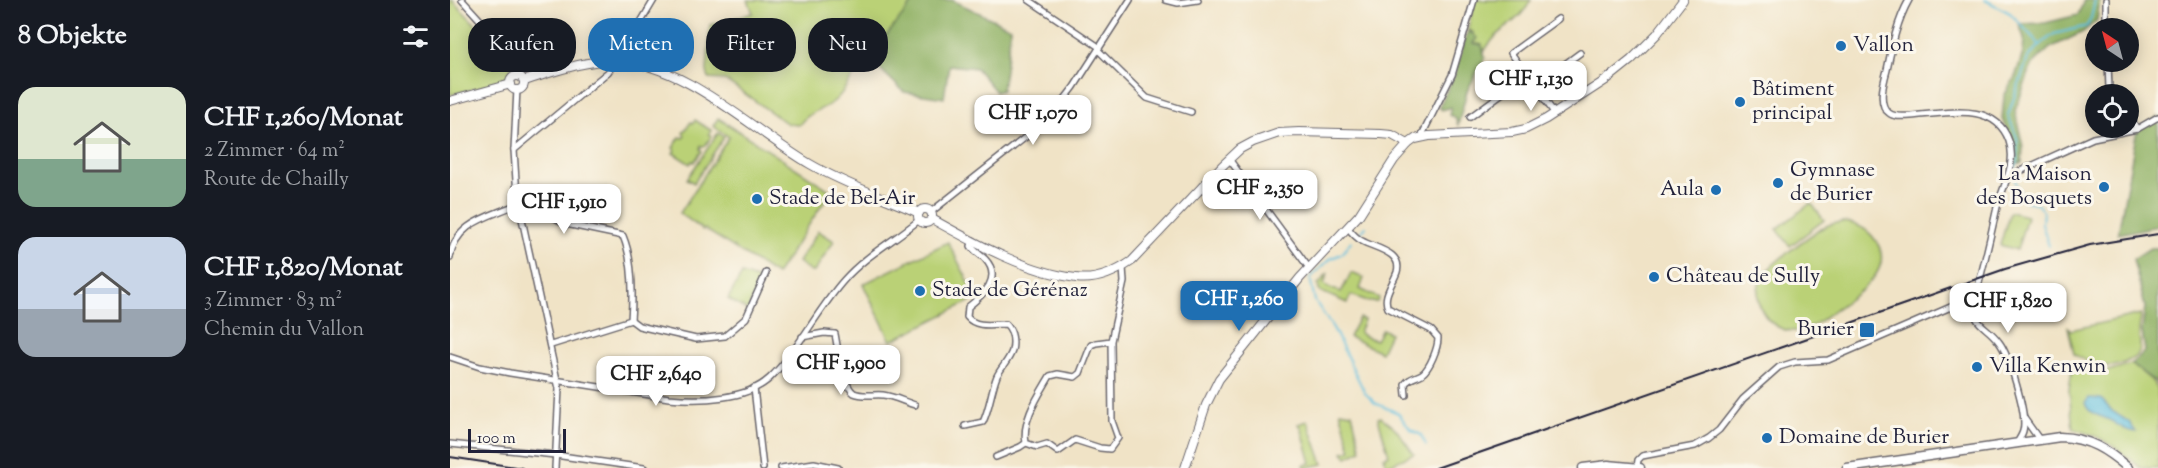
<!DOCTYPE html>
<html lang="de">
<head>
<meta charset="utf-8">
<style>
	body { margin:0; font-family:"Sorts Mill Goudy",serif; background:#20242c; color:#f1f3f6; height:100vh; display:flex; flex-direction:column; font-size:22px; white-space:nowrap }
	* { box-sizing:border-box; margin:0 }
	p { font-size:20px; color:#9ea1a6 }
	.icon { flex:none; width:33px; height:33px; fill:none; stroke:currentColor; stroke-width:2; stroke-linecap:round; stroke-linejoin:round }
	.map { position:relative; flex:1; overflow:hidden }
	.details { display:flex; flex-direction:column; background:#171b24; width:450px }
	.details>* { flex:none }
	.banner { position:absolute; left:18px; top:18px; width:570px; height:54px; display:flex; gap:12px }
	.needle { width:39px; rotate:324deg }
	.tools { position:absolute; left:1635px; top:18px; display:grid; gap:12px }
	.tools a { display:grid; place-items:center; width:54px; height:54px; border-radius:50%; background:#171b24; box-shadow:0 3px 15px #0003; font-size:30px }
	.scale { position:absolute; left:18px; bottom:15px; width:98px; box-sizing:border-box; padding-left:6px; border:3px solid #22223b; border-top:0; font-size:16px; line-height:21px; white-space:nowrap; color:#22223b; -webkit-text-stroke:4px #fbf7ec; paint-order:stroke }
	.price { position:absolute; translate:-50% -51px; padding:0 14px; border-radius:12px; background:#fff; color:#222; font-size:20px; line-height:39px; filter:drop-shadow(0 2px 3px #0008) }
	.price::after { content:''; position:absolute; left:50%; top:36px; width:18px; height:14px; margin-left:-9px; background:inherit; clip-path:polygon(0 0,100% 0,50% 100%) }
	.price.current { background:#1f6fb2; color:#fff }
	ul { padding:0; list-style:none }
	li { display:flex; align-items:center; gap:18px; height:150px; padding:0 18px }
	li span { display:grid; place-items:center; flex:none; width:168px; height:120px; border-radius:18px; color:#555 }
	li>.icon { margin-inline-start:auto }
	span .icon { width:72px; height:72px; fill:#fffc; stroke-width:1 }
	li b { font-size:26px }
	h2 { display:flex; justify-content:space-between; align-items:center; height:72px; padding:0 18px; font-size:26px }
	.pill { padding:0 21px; border-radius:24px; background:#171b24; box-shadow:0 3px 15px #0003; font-size:21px; line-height:54px }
	.pill.current { background:#1f6fb2; color:#fff }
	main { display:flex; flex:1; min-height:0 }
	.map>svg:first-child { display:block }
	.green { fill:#bad176; stroke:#6e7a58; stroke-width:1.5 }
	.forest { fill:#93b367; stroke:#5a6a51; stroke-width:1.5 }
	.water { fill:#60bfde; stroke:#41708c; stroke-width:1.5 }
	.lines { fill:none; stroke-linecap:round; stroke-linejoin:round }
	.stream { stroke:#60bfde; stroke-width:2 }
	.street-casing { stroke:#6a666c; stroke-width:8 }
	.secondary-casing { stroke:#6a666c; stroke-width:10 }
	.primary-casing { stroke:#6a666c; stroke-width:11 }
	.street { stroke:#fff; stroke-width:5 }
	.secondary { stroke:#fff; stroke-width:8 }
	.primary { stroke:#fff; stroke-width:8 }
	.rail { stroke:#22223b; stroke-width:2 }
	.poi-dot { fill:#1f6fb2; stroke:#fbf7ec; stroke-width:2 }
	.labels { text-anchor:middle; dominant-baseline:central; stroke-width:6; stroke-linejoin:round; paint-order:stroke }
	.poi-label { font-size:21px; fill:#22223b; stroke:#fbf7ec; text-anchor:start }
</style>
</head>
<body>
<main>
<section class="details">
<h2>8 Objekte<svg class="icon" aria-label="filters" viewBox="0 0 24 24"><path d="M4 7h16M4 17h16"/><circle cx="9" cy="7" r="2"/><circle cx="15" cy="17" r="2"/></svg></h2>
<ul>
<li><span style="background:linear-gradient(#dfe7d0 60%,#7fa58c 0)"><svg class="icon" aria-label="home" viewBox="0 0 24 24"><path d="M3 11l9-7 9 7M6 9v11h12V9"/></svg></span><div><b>CHF 1,260/Monat</b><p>2 Zimmer · 64 m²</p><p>Route de Chailly</p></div></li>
<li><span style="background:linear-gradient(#c9d6e8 60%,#9aa5b1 0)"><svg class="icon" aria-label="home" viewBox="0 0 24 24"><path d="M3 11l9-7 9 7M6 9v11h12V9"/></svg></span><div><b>CHF 1,820/Monat</b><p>3 Zimmer · 83 m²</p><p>Chemin du Vallon</p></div></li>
</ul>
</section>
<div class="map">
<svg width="1708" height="468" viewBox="0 0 1708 468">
	<rect width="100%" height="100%" fill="#fbf7ec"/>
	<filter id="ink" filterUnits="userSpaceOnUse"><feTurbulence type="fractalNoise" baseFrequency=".0167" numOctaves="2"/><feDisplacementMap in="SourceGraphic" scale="12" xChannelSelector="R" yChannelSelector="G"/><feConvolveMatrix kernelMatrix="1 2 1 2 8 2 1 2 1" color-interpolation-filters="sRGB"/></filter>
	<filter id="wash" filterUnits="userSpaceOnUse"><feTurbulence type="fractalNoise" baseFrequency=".008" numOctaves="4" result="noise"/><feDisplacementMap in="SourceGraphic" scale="24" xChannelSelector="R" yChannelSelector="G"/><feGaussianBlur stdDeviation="1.35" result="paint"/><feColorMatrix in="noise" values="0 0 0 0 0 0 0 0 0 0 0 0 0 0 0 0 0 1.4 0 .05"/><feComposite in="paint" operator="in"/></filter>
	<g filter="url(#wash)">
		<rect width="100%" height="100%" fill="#f0e3c6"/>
		<g class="green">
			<path d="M0,0H2L58,58L63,72L57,81L0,95Z"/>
			<path d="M298,0H462L464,2L411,69C397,80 396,92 383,102C371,111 359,111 349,125L338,124L275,80L259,79L257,71L260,25L303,13Z"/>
			<path d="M1024,0H1081C1071,22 1045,30 1034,52V49L1023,43V32L1018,30Z"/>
			<path d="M268,118L381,191L326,275L255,229L253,230L230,213L279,137L263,126Z"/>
			<path d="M245,120L262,131L259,134L262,136L254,147L251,146L250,149L252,151L244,162L242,161L240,164L223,153L225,150L223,148L230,137L233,138L235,135L233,133L241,122L243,123Z"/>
			<path d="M268,133L274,137L244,183L237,179Z"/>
			<path d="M1361,203L1374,220L1340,246L1327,229Z"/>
			<path d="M1560,212L1577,216L1567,250L1550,245Z"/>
			<path d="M1392,222C1404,223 1415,227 1423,237C1450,269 1406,295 1384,310C1372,319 1359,332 1344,331C1332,331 1320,324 1314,314C1307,304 1306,290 1311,279C1317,266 1360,235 1374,227C1379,224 1386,223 1392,222Z"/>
			<path d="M368,231L384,241L364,272H361L348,262Z"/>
			<path d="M498,242L527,298L441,341L413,284Z"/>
			<path d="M878,273L874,284L880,288L891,292L901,273L914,278L910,289L929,298L927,302H920L901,295L897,303L869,291L868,285Z"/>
			<path d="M292,274L309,280L298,311L278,299Z"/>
			<path d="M1691,314C1691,321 1689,327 1689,333C1689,340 1692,345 1689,352C1687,356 1682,359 1678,361C1659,371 1641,366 1624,354L1618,327L1621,330Z"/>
			<path d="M909,318L914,320L909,332L914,336L926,340L932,329L940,333L931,352L899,337Z"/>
			<path d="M1623,364L1658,371L1681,364L1701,380L1708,389V468H1691C1667,448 1653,436 1623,429L1619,390Z"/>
			<path d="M890,411L902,413L911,450L897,457L893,452L901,450Z"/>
			<path d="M931,417L945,428L964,454L937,466L934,457L939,455L928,418Z"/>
			<path d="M858,421L873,464L855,468L854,465L861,463L851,427L848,424Z"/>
		</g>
		<g class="forest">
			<path d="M465,0H502L561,28L552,90L546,92L526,68L499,65L494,98L454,92L428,67L420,56Z"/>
			<path d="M1634,0H1650L1647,20L1633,32L1600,48L1582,65L1565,111L1573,147L1572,163L1562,164L1563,149L1560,136L1552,119L1554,96L1565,77L1573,53L1574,38L1569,24L1595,23L1628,15Z"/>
			<path d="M1018,30L1027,38L1023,43L1032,45L1035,58L1017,91L1008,125L1005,117L999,115L1001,107L992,110L989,107L1004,76Z"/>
			<path d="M1708,117V226L1668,234L1687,129Z"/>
			<path d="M1700,248H1708V384L1681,364L1695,351L1692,331L1695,307L1683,259Z"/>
		</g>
		<path class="water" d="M1639,398L1651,399L1662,411L1679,422L1686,432C1676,431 1671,427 1663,422C1652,415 1639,416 1635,403Z"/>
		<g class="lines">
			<g class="stream">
				<path d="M1535,0L1560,13L1590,45"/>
				<path d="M910,233L916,227"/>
				<path d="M901,241L893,253L880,259L860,278L865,301L883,328L915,393L925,403L948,413L960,429L971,435L976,445"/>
				<path d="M1599,246L1592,224L1593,211L1587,203L1575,201L1566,183L1564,172L1568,160L1567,138L1558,115L1578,58L1590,45L1604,34L1637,26L1641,18L1645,0"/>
			</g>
		</g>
	</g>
	<g filter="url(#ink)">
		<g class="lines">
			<defs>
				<g id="street">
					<path d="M12,0L62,55L67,63L68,76"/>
					<path d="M579,0L649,47"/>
					<path d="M716,0L728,3L748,0"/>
					<path d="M1459,0C1447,21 1442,46 1437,70C1434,81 1427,105 1439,113C1445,118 1455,116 1461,116C1494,114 1545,100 1559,141C1567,163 1553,186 1547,207C1540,239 1533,270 1524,301C1522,326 1536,324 1549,342C1559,355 1578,415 1573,431C1572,435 1569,439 1567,443"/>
					<path d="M1656,28V0"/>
					<path d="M648,50L697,98L741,112"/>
					<path d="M1658,62L1659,89L1662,94"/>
					<path d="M1085,86L1130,53"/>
					<path d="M67,89L64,150L67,196L109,389L105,468"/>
					<path d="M1678,113L1687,129"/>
					<path d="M1105,114L1061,53L1108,19"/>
					<path d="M1020,117L1077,75"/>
					<path d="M971,137L1002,75L1024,0"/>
					<path d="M64,150L158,72L179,42L204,0"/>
					<path d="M779,159L859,268"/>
					<path d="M1557,177L1643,138L1687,129L1708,117"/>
					<path d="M68,200L78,203L116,224L173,236C183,260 183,294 181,320"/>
					<path d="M481,212L601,117L624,87L680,0"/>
					<path d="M898,228C902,233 906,238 912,241C924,248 953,252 947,272C943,284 932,296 938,308L981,330L988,338C988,348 980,368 972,374C965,378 960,377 955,384L956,395"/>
					<path d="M0,258C5,222 39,217 68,204"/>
					<path d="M181,320L189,326L246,339L275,336L296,318L316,273"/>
					<path d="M352,337L374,333L385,334C387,346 394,387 404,393C413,397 424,394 433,395C443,396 455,402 465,405"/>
					<path d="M661,341L646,343L641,345L630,373L625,377L608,374L600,376C589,395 571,421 576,443L587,447L597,444L608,452L625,440L650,448L660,449L668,438L662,421L661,341L674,282L673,267"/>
					<path d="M101,345L181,320"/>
					<path d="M0,357L30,367L60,373L219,398C249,401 297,400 320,378C348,351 368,309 394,280C415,256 445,240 469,220"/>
					<path d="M304,388L313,468"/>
					<path d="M1574,418L1589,439"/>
					<path d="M515,426L533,422C540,407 541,391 547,376C551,368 559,360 562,351C564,342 563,331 556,324C543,324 526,328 517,317L518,307C533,295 553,278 535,259C530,254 525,252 521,246L523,240"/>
					<path d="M0,444L105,455L194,468"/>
					<path d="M546,457L570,447L576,443"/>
					<path d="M1187,467L1188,460L1192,456L1245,446L1259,438L1269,430L1293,399L1329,367L1345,362L1378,360L1503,306L1524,301"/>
					<path d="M331,468L364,463L388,468"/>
				</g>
				<g id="secondary">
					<circle cx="67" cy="83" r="7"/>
					<path d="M74,81C103,72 137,59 168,61C236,64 302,130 360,164C394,184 433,197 469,213"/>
					<path d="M0,101L61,84"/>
					<circle cx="475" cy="216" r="7"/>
					<path d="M482,219C525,243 576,272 626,278C646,281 666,272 682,261L772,166L790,149L803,142L829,133L849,132L931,134L942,135L958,144"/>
					<path d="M735,468L756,405L769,379L850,278L909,215L944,160L958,144L965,139L979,136L1062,132L1076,129L1096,119L1156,80L1181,60L1207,34L1233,0"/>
				</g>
				<g id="primary">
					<path d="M1133,468L1158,465L1190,468"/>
					<path d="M1397,468L1610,437C1639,438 1657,450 1678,468"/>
				</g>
			</defs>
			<use href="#street" class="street-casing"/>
			<use href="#secondary" class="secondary-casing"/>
			<use href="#primary" class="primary-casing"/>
			<use href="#street" class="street"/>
			<use href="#secondary" class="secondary"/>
			<use href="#primary" class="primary"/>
			<g class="rail">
				<path d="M0,457L72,468"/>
				<path d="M986,468L1555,269L1640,245L1708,234"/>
			</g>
		</g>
	</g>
	<g class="poi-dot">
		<circle cx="1391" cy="46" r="6"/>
		<circle cx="1290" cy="102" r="6"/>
		<circle cx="1328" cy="183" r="6"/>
		<circle cx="1654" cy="187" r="6"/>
		<circle cx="1266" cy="190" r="6"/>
		<circle cx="307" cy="199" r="6"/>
		<circle cx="1204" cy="277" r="6"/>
		<circle cx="470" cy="291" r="6"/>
		<rect x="1409" y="322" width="16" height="16" rx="3"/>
		<circle cx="1527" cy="367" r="6"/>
		<circle cx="1317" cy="438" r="6"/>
	</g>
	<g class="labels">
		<g class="poi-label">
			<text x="1403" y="46">Vallon</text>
			<text x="1302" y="90">Bâtiment<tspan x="1302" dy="24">principal</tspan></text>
			<text x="1340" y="171">Gymnase<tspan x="1340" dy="24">de Burier</tspan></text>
			<text x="1642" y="175" text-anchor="end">La Maison<tspan x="1642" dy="24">des Bosquets</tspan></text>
			<text x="1254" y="190" text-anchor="end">Aula</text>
			<text x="319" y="199">Stade de Bel-Air</text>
			<text x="1216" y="277">Château de Sully</text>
			<text x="482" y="291">Stade de Gérénaz</text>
			<text x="1404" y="330" text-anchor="end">Burier</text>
			<text x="1539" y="367">Villa Kenwin</text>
			<text x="1329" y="438">Domaine de Burier</text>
		</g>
	</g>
</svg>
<div class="tools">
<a><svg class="needle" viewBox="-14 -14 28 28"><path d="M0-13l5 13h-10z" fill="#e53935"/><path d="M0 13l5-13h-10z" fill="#9ea1a6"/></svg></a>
<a><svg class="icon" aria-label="locate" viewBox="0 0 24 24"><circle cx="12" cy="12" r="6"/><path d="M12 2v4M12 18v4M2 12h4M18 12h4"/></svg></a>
</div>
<div class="scale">100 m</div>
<b class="price" style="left:1081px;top:112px">CHF 1,130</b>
<b class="price" style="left:583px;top:146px">CHF 1,070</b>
<b class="price" style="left:810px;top:221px">CHF 2,350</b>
<b class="price" style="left:114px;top:235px">CHF 1,910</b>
<b class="price current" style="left:789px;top:332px">CHF 1,260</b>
<b class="price" style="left:1558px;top:334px">CHF 1,820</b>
<b class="price" style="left:391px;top:396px">CHF 1,900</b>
<b class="price" style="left:206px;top:407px">CHF 2,640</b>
<div class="banner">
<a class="pill">Kaufen</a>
<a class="pill current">Mieten</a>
<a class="pill">Filter</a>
<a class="pill">Neu</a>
</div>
</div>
</main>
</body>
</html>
